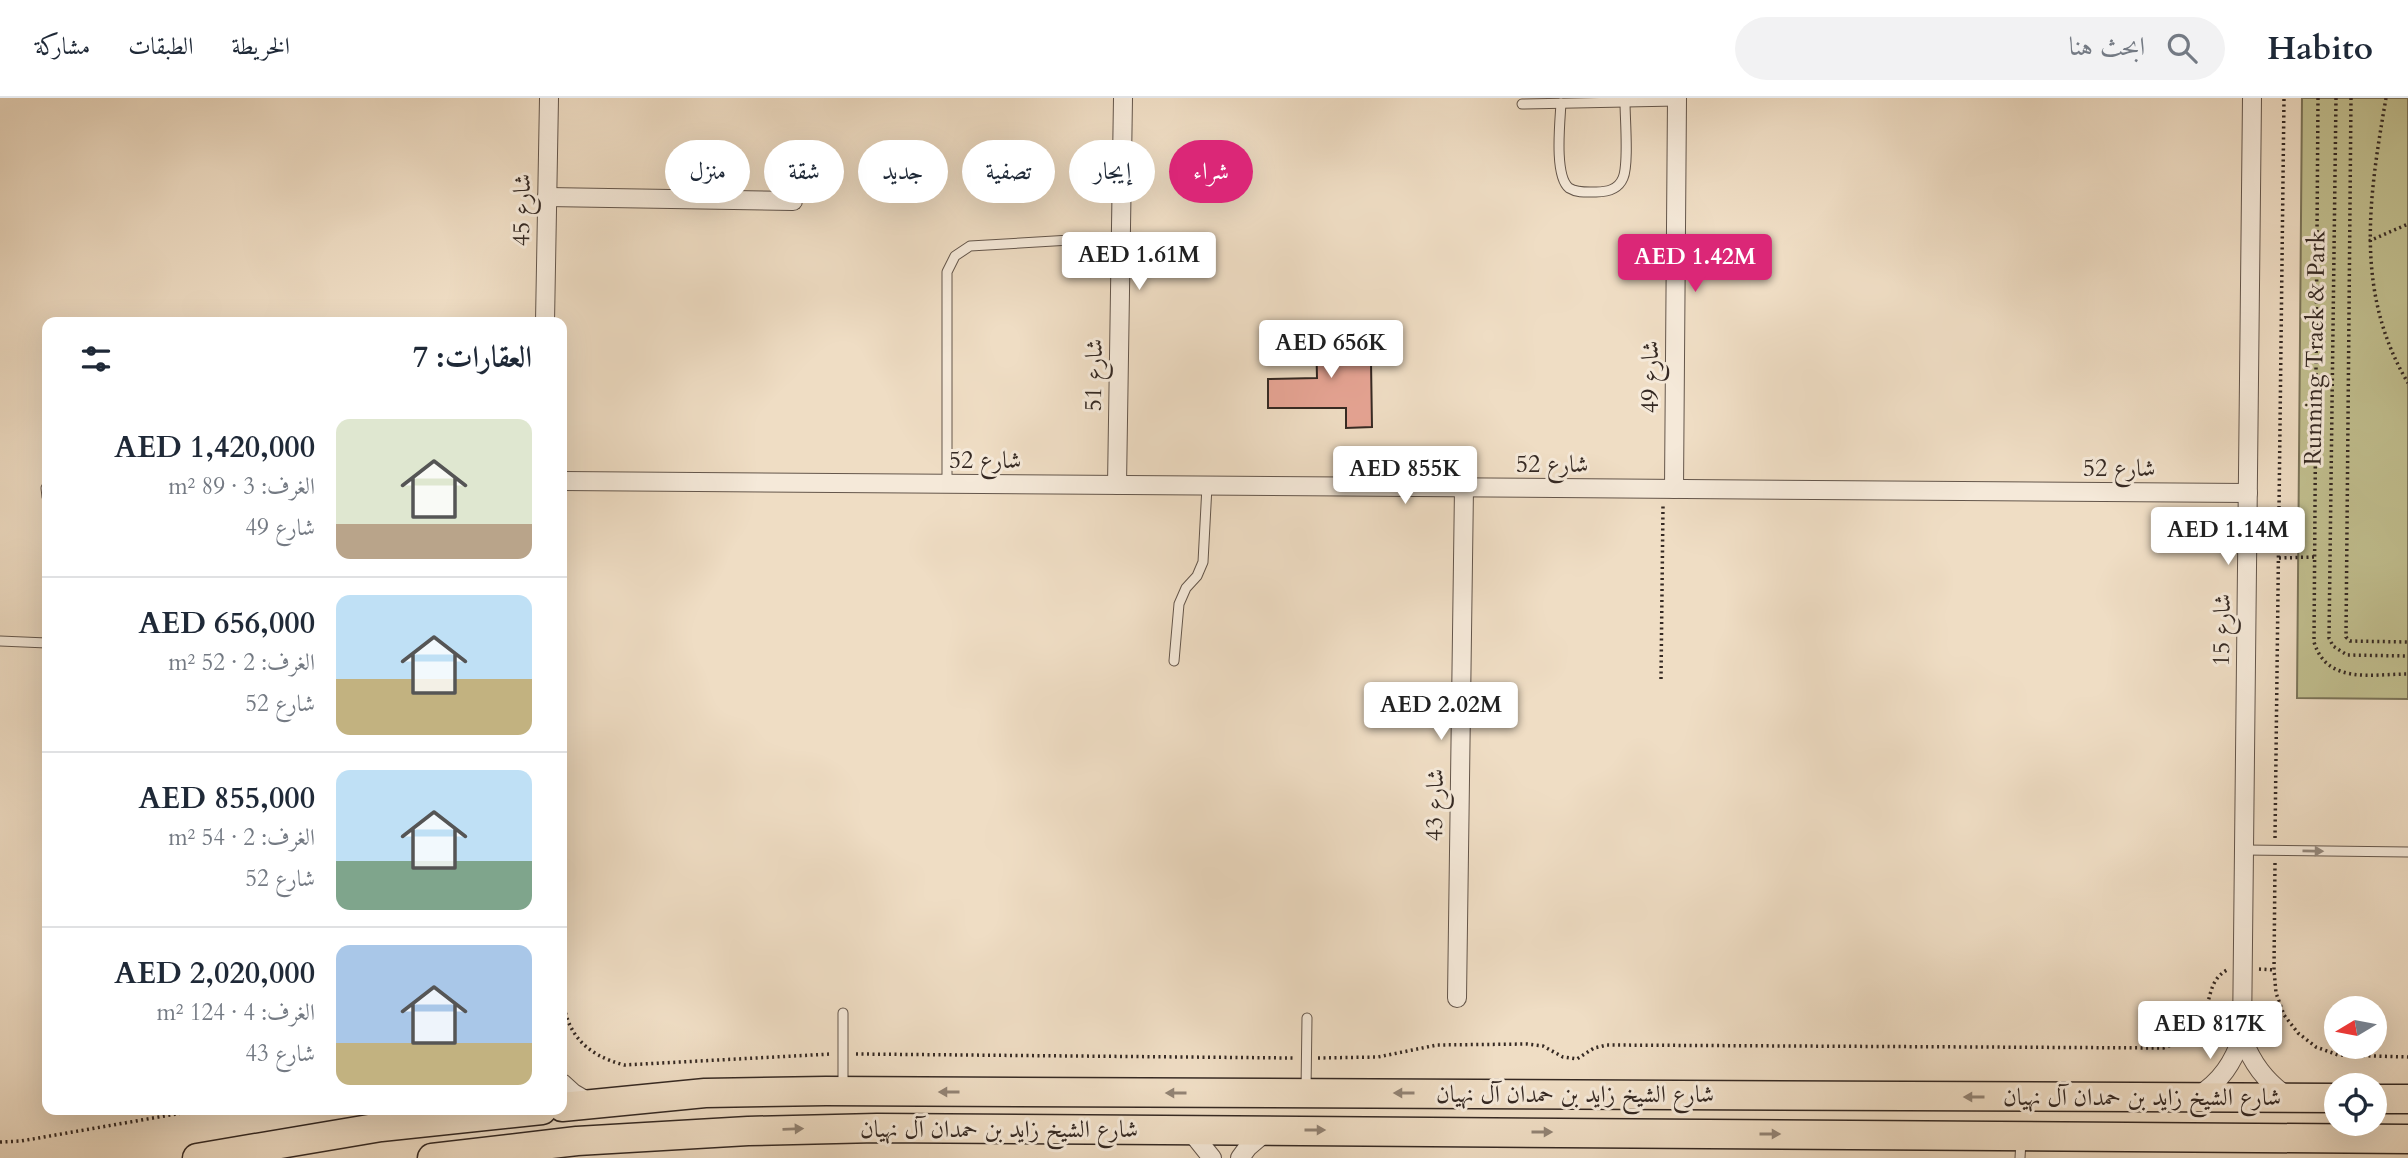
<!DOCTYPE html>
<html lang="ar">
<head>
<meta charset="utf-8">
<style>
	body { margin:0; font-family:Cardo,Amiri,serif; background:#f2f2f3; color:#1f2937; direction:rtl; height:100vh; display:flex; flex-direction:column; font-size:26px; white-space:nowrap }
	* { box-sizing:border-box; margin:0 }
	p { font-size:23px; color:#747a83 }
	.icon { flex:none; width:38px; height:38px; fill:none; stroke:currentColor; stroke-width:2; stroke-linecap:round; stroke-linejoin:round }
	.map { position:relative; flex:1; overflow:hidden; direction:ltr }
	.panel { position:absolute; left:42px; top:219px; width:525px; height:798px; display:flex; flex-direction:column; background:#fff; border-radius:14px; box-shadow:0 7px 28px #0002; direction:rtl }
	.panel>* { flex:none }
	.top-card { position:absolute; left:588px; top:42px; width:665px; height:63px; direction:rtl; display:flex; gap:14px }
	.needle { width:46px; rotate:260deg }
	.controls { position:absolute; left:2324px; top:898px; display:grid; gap:14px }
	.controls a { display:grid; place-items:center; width:63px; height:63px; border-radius:50%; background:#fff; box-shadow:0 7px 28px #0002; font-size:35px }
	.price { position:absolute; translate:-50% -60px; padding:0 16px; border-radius:7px; background:#fff; color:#222; font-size:23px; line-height:46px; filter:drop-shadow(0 2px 4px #0008) }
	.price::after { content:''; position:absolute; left:50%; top:42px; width:21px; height:16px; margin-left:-10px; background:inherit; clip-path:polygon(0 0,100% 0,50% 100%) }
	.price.on { background:#db2777; color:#fff }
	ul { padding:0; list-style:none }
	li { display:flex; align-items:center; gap:21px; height:175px; padding:0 35px }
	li+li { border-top:2px solid #e0e1e3 }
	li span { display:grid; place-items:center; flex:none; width:196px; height:140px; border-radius:14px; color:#555 }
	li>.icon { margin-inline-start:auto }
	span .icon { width:84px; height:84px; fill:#fffc; stroke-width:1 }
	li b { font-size:30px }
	h2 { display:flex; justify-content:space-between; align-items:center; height:84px; padding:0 35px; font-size:30px }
	.pill { padding:0 24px; border-radius:32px; background:#fff; box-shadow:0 7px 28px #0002; font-size:24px; line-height:63px }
	.pill.on { background:#db2777; color:#fff }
	header { display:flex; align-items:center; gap:42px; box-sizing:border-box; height:98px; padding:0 35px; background:#fff; border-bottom:2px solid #e0e1e3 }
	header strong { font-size:33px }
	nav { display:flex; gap:38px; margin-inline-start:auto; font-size:24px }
	.search { width:490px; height:63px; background:#f2f2f3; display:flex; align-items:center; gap:18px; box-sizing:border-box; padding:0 24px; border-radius:38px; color:#747a83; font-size:26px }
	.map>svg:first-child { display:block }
	.green { fill:#c1bf8f; stroke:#7b7459; stroke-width:2 }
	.building { fill:#e6a494; stroke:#352923; stroke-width:2 }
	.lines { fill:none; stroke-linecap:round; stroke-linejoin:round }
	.lane-casing { stroke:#64564b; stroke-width:11 }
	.street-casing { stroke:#64564b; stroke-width:20 }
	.primary-casing { stroke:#352923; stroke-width:31 }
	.path { stroke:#352923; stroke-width:3.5; stroke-dasharray:2 3.5; stroke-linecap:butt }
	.lane { stroke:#f5e9d9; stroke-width:9 }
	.street { stroke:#f5e9d9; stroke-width:18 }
	.primary { stroke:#efddc4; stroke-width:28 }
	.oneway { fill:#95897e }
	.oneway2 { fill:#928374 }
	.labels { text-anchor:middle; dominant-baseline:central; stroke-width:6; stroke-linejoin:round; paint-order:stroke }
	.street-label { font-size:24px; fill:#352923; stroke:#f5e9d9 }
</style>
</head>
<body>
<header>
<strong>Habito</strong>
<div class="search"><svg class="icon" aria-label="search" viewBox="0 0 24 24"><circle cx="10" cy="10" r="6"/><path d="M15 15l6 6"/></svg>ابحث هنا</div>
<nav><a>الخريطة</a><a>الطبقات</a><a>مشاركة</a></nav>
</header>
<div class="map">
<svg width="2408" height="1060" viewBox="0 0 2408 1060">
	<rect width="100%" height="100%" fill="#efddc4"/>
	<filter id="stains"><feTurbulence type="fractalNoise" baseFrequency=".00286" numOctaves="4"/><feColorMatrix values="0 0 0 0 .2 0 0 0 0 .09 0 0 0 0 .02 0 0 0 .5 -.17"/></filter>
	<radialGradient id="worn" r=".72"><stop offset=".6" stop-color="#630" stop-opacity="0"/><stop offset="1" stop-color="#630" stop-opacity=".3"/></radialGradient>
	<path class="green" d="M2302,0H2408V601L2297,600Z"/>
	<path class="building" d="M1316,231H1358L1359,263H1371L1372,329L1346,330V310H1268V281L1317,280Z"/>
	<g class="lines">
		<defs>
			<g id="lane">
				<path d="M1561,5C1560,24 1554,78 1569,90C1577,95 1587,94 1596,94C1607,94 1618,92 1623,80C1629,66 1625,22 1625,4"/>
				<path d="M1522,6L1677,3"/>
				<path d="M947,386V174L955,158L970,148L1121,139"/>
				<path d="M46,390L47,399"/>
				<path d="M0,543L47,545"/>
				<path d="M1174,563L1179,506L1186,490L1197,478L1203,464L1207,388"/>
				<path d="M2244,752L2408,754"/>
				<path d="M843,990V915"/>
				<path d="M1306,992L1307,920"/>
				<path d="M2020,1060L2021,1043"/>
			</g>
			<g id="street">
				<path d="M547,99L793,103"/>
				<path d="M545,224L549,0"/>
				<path d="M562,383L2248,395"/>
				<path d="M1117,387L1123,0"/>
				<path d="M1674,391L1677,0"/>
				<path d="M1457,900L1464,390"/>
				<path d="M2242,939C2252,965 2265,983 2288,999"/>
				<path d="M562,985L573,995L592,1006"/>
				<path d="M2198,998C2221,983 2233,965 2242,939L2252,0"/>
				<path d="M1186,1031L1196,1040L1212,1060"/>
				<path d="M1240,1060L1248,1049L1267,1033"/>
			</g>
			<g id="primary">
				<path d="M2375,1001H2408"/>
				<path d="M562,1009L705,995L826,993L2336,1000"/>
				<path d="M197,1060L381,1029L542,1012"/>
				<path d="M432,1060L577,1043L748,1033L877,1030L2408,1041"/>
			</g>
		</defs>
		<use href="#lane" class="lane-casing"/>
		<use href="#street" class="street-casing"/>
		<use href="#primary" class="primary-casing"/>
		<g class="path">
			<path d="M2318,0L2314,544C2327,587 2372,576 2408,576"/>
			<path d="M2336,0L2329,540L2333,548L2347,557L2408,558"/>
			<path d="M2351,0L2346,539L2350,543L2408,544"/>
			<path d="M2386,0C2369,99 2354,194 2408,285"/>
			<path d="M2369,143L2408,126"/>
			<path d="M2279,460L2314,459"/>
			<path d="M1661,581L1663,408"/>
			<path d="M2275,740L2284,0"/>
			<path d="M2275,765L2274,872L2276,895L2284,917L2298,935L2316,949L2338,957L2408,959"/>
			<path d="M2259,871L2274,872"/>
			<path d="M562,893C565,935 584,956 624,967L831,956"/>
			<path d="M856,956L1293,960"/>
			<path d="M1318,960L1378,959L1437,947L1527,946L1543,948L1563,959L1577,961L1594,950L1607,947L2163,950C2224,932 2196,889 2227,872"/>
			<path d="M0,1044L21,1043L199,1012"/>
		</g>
		<use href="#lane" class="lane"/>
		<use href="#street" class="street"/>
		<use href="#primary" class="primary"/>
	</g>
	<defs><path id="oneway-solid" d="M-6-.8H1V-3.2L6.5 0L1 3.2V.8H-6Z" transform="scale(1.75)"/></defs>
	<use class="oneway" href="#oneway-solid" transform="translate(2313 753) rotate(1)"/>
	<g class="oneway2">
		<use href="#oneway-solid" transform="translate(949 994) rotate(-180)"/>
		<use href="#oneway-solid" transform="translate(1176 995) rotate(-180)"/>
		<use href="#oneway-solid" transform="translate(1404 995) rotate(-180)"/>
		<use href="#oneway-solid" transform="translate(1974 999) rotate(-180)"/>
		<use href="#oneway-solid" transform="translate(793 1031) rotate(-2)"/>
		<use href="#oneway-solid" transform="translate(1315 1032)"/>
		<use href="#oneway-solid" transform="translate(1542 1034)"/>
		<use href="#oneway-solid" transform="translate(1770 1036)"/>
	</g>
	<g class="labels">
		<g class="street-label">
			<text transform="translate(522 112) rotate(-89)">شارع 45</text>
			<text transform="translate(2315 250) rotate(-89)">Running Track &amp; Park</text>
			<text transform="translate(1094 277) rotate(-89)">شارع 51</text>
			<text transform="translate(1650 279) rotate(-90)">شارع 49</text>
			<text x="985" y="362">شارع 52</text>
			<text x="1552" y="366">شارع 52</text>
			<text x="2119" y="370">شارع 52</text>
			<text transform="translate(2222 532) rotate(-89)">شارع 15</text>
			<text transform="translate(1435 707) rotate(-89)">شارع 43</text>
			<text x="1575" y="996">شارع الشيخ زايد بن حمدان آل نهيان</text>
			<text x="2142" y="999">شارع الشيخ زايد بن حمدان آل نهيان</text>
			<text x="999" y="1031">شارع الشيخ زايد بن حمدان آل نهيان</text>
		</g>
	</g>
	<rect width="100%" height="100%" filter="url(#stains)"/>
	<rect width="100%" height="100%" fill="url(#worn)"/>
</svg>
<div class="controls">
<a><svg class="needle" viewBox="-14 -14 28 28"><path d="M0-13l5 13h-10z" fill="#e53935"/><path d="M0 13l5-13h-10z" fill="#747a83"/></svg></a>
<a><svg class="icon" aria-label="locate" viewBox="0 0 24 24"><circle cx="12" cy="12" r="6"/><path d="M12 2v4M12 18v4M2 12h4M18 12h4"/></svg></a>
</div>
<b class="price" style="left:1139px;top:194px">AED 1.61M</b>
<b class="price on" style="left:1695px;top:196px">AED 1.42M</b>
<b class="price" style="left:1331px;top:282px">AED 656K</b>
<b class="price" style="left:1405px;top:408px">AED 855K</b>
<b class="price" style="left:2228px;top:469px">AED 1.14M</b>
<b class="price" style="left:1441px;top:644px">AED 2.02M</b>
<b class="price" style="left:2210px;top:963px">AED 817K</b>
<div class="top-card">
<a class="pill on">شراء</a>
<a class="pill">إيجار</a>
<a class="pill">تصفية</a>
<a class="pill">جديد</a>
<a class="pill">شقة</a>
<a class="pill">منزل</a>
</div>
<section class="panel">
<h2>العقارات: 7<svg class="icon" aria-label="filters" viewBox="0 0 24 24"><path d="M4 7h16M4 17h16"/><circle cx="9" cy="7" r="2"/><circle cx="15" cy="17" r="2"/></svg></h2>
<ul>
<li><span style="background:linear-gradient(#dfe7d0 75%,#b9a48a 0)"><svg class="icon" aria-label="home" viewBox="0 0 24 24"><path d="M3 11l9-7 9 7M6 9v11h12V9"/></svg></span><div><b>AED 1,420,000</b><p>الغرف: 3 · 89 m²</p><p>شارع 49</p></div></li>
<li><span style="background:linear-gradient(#bfe0f5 60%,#c2b280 0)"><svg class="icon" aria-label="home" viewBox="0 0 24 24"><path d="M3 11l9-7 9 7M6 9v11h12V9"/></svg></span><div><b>AED 656,000</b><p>الغرف: 2 · 52 m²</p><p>شارع 52</p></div></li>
<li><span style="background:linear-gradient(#bfe0f5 65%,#7fa58c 0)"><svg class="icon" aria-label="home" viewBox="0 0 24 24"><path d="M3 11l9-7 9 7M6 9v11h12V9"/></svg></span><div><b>AED 855,000</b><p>الغرف: 2 · 54 m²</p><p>شارع 52</p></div></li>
<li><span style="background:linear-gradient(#a9c7e8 70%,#c2b280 0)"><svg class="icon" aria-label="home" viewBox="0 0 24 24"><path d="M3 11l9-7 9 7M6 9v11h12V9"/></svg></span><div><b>AED 2,020,000</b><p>الغرف: 4 · 124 m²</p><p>شارع 43</p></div></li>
</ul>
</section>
</div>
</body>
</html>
